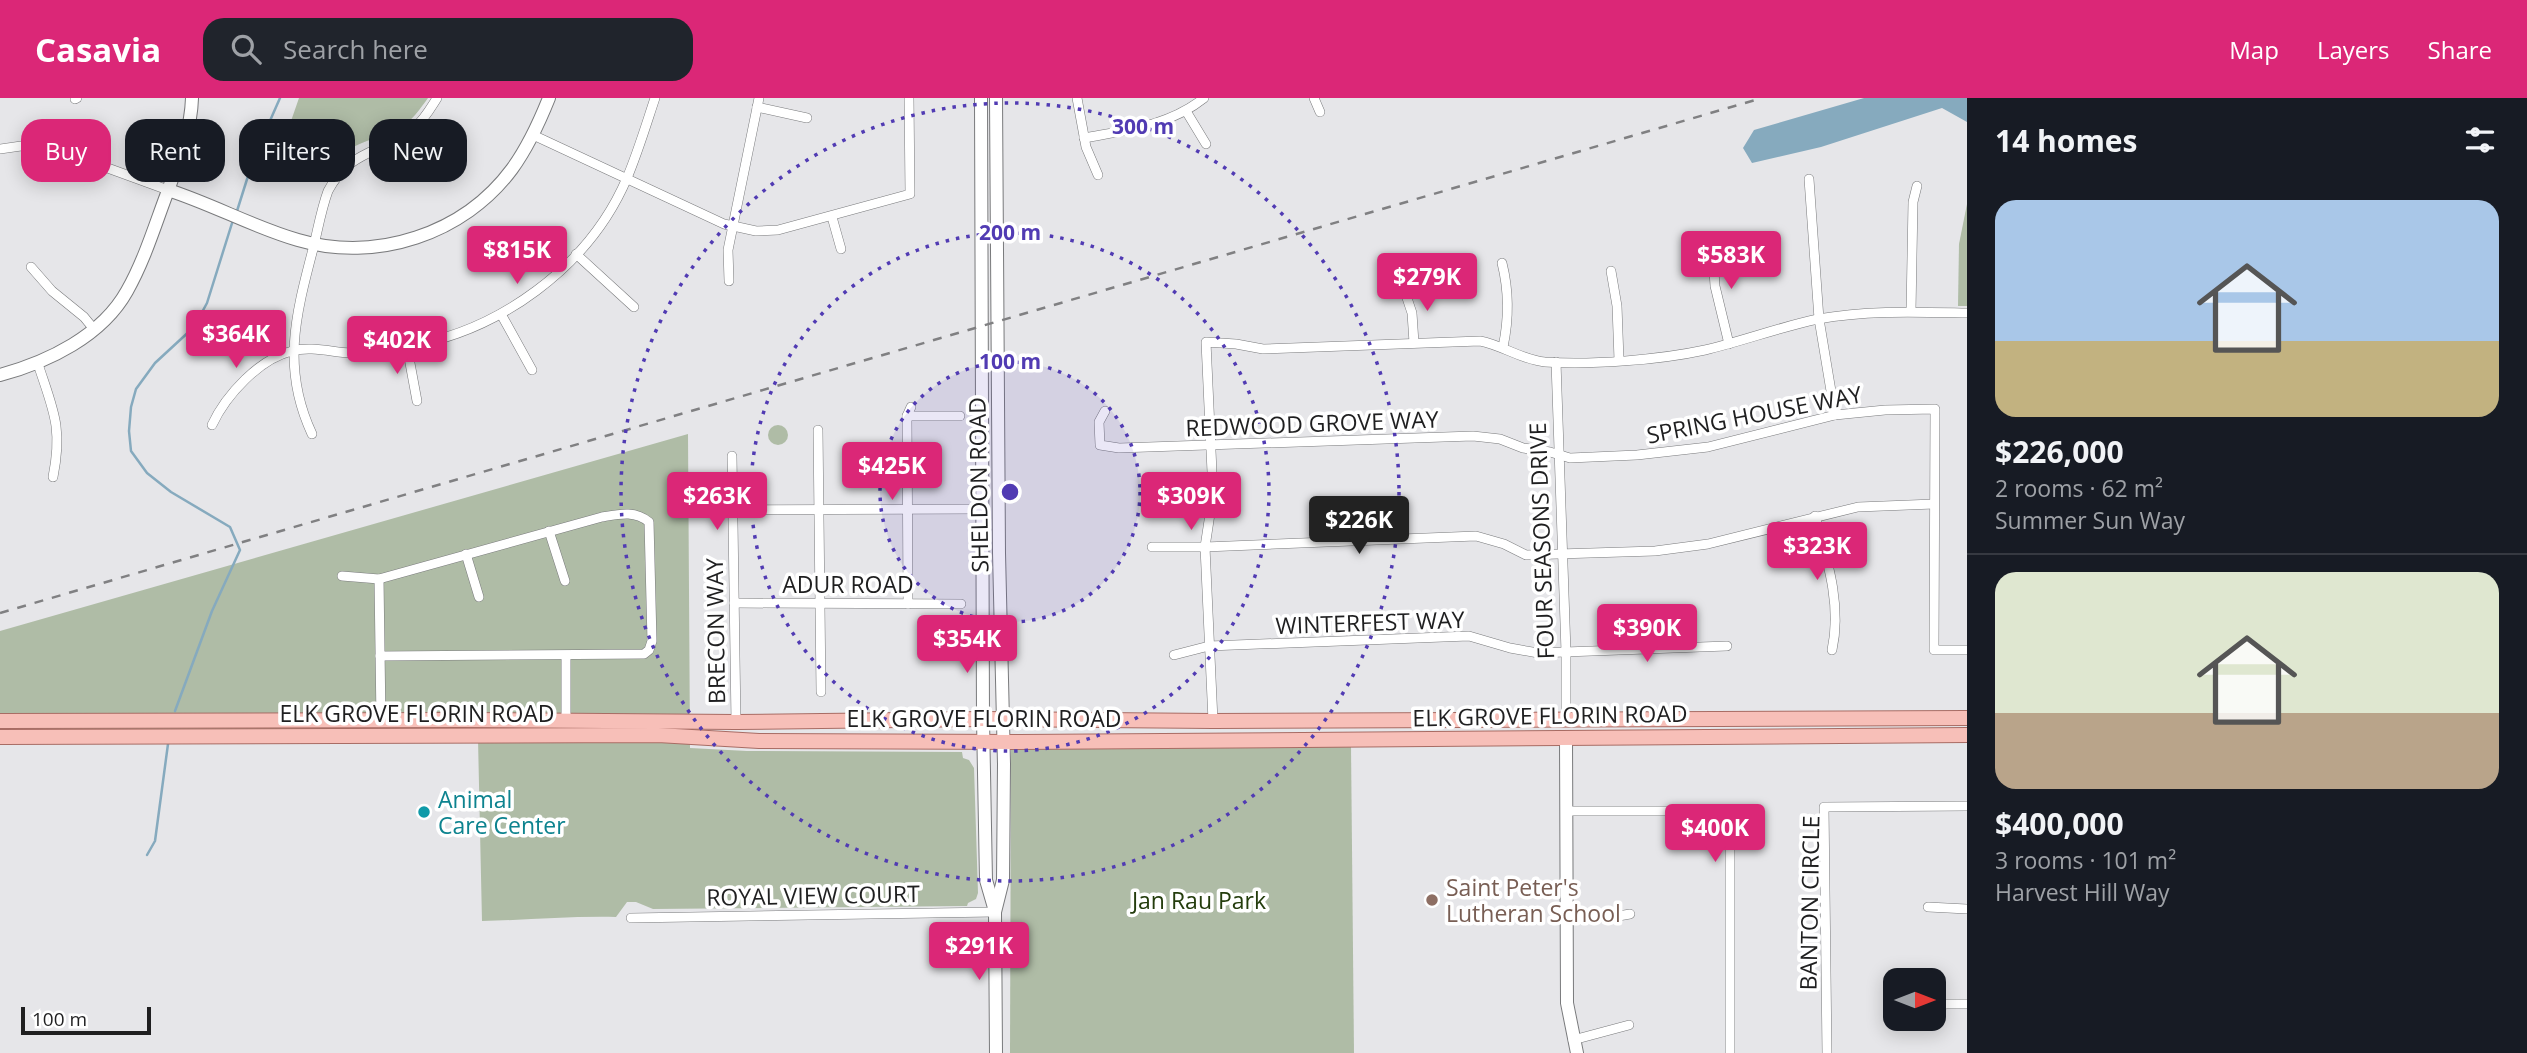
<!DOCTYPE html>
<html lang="en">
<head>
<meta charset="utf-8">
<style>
	body { margin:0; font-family:"Open Sans",sans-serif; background:#20242c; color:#f1f3f6; height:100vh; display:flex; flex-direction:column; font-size:26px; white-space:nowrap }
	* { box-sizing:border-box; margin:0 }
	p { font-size:23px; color:#9ea1a6 }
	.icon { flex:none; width:38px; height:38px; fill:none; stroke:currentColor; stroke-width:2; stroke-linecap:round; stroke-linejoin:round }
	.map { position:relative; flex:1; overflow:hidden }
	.panel { display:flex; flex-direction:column; background:#171b24; width:560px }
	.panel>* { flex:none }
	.guide { position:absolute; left:21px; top:21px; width:665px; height:63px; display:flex; gap:14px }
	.needle { width:46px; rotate:90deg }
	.tools { position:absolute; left:1883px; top:870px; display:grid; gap:14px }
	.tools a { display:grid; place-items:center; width:63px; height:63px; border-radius:14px; background:#171b24; box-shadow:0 4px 18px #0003; font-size:35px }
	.scale { position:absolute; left:21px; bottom:18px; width:130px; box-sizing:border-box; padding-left:7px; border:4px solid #1f1f20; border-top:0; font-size:19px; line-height:24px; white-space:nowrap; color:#1f1f20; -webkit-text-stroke:5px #fff; paint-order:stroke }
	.price { position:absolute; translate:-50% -60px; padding:0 16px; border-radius:7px; background:#db2777; color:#fff; font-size:23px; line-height:46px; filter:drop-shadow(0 2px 4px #0008) }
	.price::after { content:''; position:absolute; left:50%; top:42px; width:21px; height:16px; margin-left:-10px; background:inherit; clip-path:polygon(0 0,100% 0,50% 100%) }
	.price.on { background:#222; color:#fff }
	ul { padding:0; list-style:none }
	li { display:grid; align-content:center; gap:14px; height:371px; padding:0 28px }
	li+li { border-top:2px solid #363941 }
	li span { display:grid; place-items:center; height:217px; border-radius:21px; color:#555 }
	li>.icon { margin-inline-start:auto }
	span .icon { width:126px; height:126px; fill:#fffc; stroke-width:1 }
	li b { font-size:30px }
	h2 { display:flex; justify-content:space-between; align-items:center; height:84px; padding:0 28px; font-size:30px }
	.tag { padding:0 24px; border-radius:21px; background:#171b24; box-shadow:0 4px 18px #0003; font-size:24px; line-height:63px }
	.tag.on { background:#db2777; color:#fff }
	header { display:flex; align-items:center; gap:42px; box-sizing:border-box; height:98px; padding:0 35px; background:#db2777; color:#fff }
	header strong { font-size:33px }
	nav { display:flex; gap:38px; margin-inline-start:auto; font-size:24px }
	.search { width:490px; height:63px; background:#20242c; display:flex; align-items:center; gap:18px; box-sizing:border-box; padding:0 24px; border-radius:21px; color:#9ea1a6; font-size:26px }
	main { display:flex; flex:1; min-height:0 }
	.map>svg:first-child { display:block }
	.green { fill:#afbca6 }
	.water { fill:#86aabe }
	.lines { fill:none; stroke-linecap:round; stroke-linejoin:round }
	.stream { stroke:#86aabe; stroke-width:2.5 }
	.street-casing { stroke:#797a7c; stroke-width:10 }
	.secondary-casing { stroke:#797a7c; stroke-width:14 }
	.primary-casing { stroke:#a86c64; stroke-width:16 }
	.street { stroke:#fff; stroke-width:9 }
	.secondary { stroke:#fff; stroke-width:12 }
	.primary { stroke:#f7bfb8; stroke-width:14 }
	.rail { stroke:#808082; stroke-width:2.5; stroke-dasharray:9 9; stroke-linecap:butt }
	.ring { fill:none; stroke:#513bb3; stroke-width:3.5; stroke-dasharray:3.5 7 }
	.culture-dot { fill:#0f9aa8; stroke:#fff; stroke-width:2.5 }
	.education-dot { fill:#8d6e63; stroke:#fff; stroke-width:2.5 }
	.labels { text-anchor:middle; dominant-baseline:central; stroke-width:7; stroke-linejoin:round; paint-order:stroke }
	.street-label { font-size:23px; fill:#1f1f20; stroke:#fff }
	.culture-label { font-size:23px; fill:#0d838f; stroke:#fff; text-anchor:start }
	.education-label { font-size:23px; fill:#785e54; stroke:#fff; text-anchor:start }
	.park-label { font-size:23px; fill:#243d0d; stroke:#fff }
	.centre { fill:#513bb3; stroke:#fff; stroke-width:3.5 }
	.ring-label { font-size:21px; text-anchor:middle; font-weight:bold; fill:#513bb3; stroke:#fff; stroke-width:7; stroke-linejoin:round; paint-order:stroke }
</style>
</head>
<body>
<header>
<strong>Casavia</strong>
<div class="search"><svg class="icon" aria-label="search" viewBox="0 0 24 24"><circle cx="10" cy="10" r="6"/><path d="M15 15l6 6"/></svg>Search here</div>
<nav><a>Map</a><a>Layers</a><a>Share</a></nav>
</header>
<main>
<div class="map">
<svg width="1967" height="955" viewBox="0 0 1967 955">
	<rect width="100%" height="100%" fill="#e6e6e9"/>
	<g class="green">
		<path d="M299,0H428C420,11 412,23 400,30C381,40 360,42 342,57L314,29L289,55L285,53L291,23Z"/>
		<path d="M1967,106V208H1958L1959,146Z"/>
		<circle cx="778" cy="337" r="10"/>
		<path d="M688,336L690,650L747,653L962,654L963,660L969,662L974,670L978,795L976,801L968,805L967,808L653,811L636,804H627L616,819C571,818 527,822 482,823L478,641L0,643V533Z"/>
		<path d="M1351,647L1354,955H1010L1011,651Z"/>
	</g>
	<path class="water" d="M1864,0H1967V24L1942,10L1821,49L1752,65L1743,50L1754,32Z"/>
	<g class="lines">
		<g class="stream">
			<path d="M237,113L254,59L280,0"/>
			<path d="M175,613L212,513L240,452L230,429L171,394L147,375L131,353L129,333L131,309L136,291L155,265L194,229L207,205L233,122"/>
			<path d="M147,757L155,743L168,646"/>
		</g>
		<defs>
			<g id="street">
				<path d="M1077,0L1086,49L1098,77"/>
				<path d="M1314,0L1320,14"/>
				<path d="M75,1L77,0"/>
				<path d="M757,9L807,20"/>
				<path d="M1186,13L1206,46"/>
				<path d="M533,37L724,126L756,133L778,132L910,96L909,0"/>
				<path d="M1084,40C1127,32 1169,28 1204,0"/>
				<path d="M0,51L28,47L50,49L168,92"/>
				<path d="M1809,81L1819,221L1835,317"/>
				<path d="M832,119L841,151"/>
				<path d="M1712,144L1715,188L1729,246"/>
				<path d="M576,156L634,209"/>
				<path d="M1502,165C1509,193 1509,221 1503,249"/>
				<path d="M31,169L52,193L84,219L93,230"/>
				<path d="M1611,173L1617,208L1619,262"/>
				<path d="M729,183L728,152L759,0"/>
				<path d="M1405,194L1412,215L1414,245"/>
				<path d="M1911,213L1913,104L1917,88"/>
				<path d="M501,216L532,272"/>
				<path d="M407,249L417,303"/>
				<path d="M1556,264L1566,554V620"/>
				<path d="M38,266C53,312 63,329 53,379"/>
				<path d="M1105,313L1099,324L1100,347L1119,350L1473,338L1500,341L1523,350L1550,354L1570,360L1637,357L1708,349L1835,317L1885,312L1935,311L1934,552H1967"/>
				<path d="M907,318H960"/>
				<path d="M212,327C226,297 259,261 292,253C310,248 332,254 350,255C367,255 386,252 403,249C498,235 589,169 627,80C638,54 646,27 655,0"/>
				<path d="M818,332L821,594"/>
				<path d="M312,336C281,270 296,216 313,151C318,131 321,112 328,93C350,51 381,56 414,30C424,22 430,11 437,0"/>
				<path d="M732,358L736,624"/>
				<path d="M691,412L982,411"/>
				<path d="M1815,418C1827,461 1842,507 1832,552"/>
				<path d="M549,433L565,483"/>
				<path d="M1152,449H1205L1476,438L1504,446L1526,457L1655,453L1708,446L1858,409L1934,406"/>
				<path d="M466,456L479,499"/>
				<path d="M342,478L379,481L381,623"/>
				<path d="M379,481L602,419C619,416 635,412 649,424L652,543L649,552L644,556L380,558"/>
				<path d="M734,505L961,506"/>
				<path d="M908,506L907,318L911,309"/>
				<path d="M1174,557L1209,548L1469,538L1510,550L1538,555L1727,548"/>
				<path d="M566,558V623"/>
				<path d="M1213,623L1205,449L1213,396L1206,244L1236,246L1263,251L1480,243C1502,247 1522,262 1545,264C1592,267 1659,262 1705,252C1743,243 1780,229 1818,221C1867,212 1917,214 1967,215"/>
				<path d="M1566,713H1730V955"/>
				<path d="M1928,809L1967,811"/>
				<path d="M631,820L995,814"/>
				<path d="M1566,820H1607L1630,816"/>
				<path d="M1934,910L1946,906H1967"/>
				<path d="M1573,942L1629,927"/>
				<path d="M1827,955L1824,709L1967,708"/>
			</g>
			<g id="secondary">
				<path d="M981,0L983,621L986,782L995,813"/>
				<path d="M996,0L999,455L1004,666L1003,782L995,814L996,955"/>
				<path d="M168,92C212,106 253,129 298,142C376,165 464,136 512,71C528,49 539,25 549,0"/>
				<path d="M0,277C48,264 102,238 127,193C144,163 154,130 166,98C177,67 191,34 192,0"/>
				<path d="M1566,639L1567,905L1577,955"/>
			</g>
			<g id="primary">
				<path d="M0,623L461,622L736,624L983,621L1213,623L1967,620"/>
				<path d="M0,639L658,637L759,643L1019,644L1967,637"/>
			</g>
		</defs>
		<use href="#street" class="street-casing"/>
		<use href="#secondary" class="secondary-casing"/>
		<use href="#primary" class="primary-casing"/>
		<use href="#street" class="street"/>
		<use href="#secondary" class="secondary"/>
		<use href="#primary" class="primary"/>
		<path class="rail" d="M0,515L1762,0"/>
	</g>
	<circle cx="1010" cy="394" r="130" fill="#513bb3" fill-opacity=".12"/>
	<g class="ring">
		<circle cx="1010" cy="394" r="130"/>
		<circle cx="1010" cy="394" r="259"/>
		<circle cx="1010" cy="394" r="389"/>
	</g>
	<circle class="culture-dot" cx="424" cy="714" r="7"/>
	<circle class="education-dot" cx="1432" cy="802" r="7"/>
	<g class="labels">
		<g class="street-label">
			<text transform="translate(1754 316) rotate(-11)">SPRING HOUSE WAY</text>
			<text transform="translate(1312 325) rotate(-2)">REDWOOD GROVE WAY</text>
			<text transform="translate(978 387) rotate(-91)">SHELDON ROAD</text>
			<text transform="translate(1541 443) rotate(-92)">FOUR SEASONS DRIVE</text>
			<text x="848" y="486">ADUR ROAD</text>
			<text transform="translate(1370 524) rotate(-2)">WINTERFEST WAY</text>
			<text transform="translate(715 533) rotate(-91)">BRECON WAY</text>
			<text x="417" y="615">ELK GROVE FLORIN ROAD</text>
			<text transform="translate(1550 617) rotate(-1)">ELK GROVE FLORIN ROAD</text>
			<text x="984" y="620">ELK GROVE FLORIN ROAD</text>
			<text transform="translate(813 797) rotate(-1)">ROYAL VIEW COURT</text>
			<text transform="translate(1809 805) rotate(-89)">BANTON CIRCLE</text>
		</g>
		<g class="culture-label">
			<text x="438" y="701">Animal<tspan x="438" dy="26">Care Center</tspan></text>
		</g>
		<g class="education-label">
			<text x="1446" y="789">Saint Peter's<tspan x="1446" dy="26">Lutheran School</tspan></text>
		</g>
		<g class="park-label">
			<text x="1199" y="802">Jan Rau Park</text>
		</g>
	</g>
	<circle cx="1010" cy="394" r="10" class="centre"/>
	<g class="ring-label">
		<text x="1143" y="36">300 m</text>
		<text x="1010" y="142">200 m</text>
		<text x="1010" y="271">100 m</text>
	</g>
</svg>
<div class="tools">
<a><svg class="needle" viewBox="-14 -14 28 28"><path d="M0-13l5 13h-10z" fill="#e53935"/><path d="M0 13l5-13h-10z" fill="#9ea1a6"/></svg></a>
</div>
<div class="scale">100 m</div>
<b class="price" style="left:517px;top:188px">$815K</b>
<b class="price" style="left:1731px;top:193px">$583K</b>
<b class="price" style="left:1427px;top:215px">$279K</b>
<b class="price" style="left:236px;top:272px">$364K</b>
<b class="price" style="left:397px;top:278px">$402K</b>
<b class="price" style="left:892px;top:404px">$425K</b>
<b class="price" style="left:717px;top:434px">$263K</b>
<b class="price" style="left:1191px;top:434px">$309K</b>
<b class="price on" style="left:1359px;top:458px">$226K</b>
<b class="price" style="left:1817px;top:484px">$323K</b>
<b class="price" style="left:1647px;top:566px">$390K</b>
<b class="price" style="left:967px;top:577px">$354K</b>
<b class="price" style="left:1715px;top:766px">$400K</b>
<b class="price" style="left:979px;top:884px">$291K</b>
<div class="guide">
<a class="tag on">Buy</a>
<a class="tag">Rent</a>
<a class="tag">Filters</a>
<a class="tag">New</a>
</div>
</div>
<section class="panel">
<h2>14 homes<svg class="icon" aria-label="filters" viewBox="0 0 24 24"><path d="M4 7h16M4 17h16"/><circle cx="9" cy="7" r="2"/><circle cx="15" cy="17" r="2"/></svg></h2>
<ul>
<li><span style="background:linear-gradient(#a9c7e8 65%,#c2b280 0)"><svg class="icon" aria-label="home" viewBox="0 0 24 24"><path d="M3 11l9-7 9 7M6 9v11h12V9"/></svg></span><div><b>$226,000</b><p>2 rooms · 62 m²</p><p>Summer Sun Way</p></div></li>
<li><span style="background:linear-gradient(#dfe7d0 65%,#b9a48a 0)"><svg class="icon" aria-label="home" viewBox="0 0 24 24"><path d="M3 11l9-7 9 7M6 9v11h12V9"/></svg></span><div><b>$400,000</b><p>3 rooms · 101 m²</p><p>Harvest Hill Way</p></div></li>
</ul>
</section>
</main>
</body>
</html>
